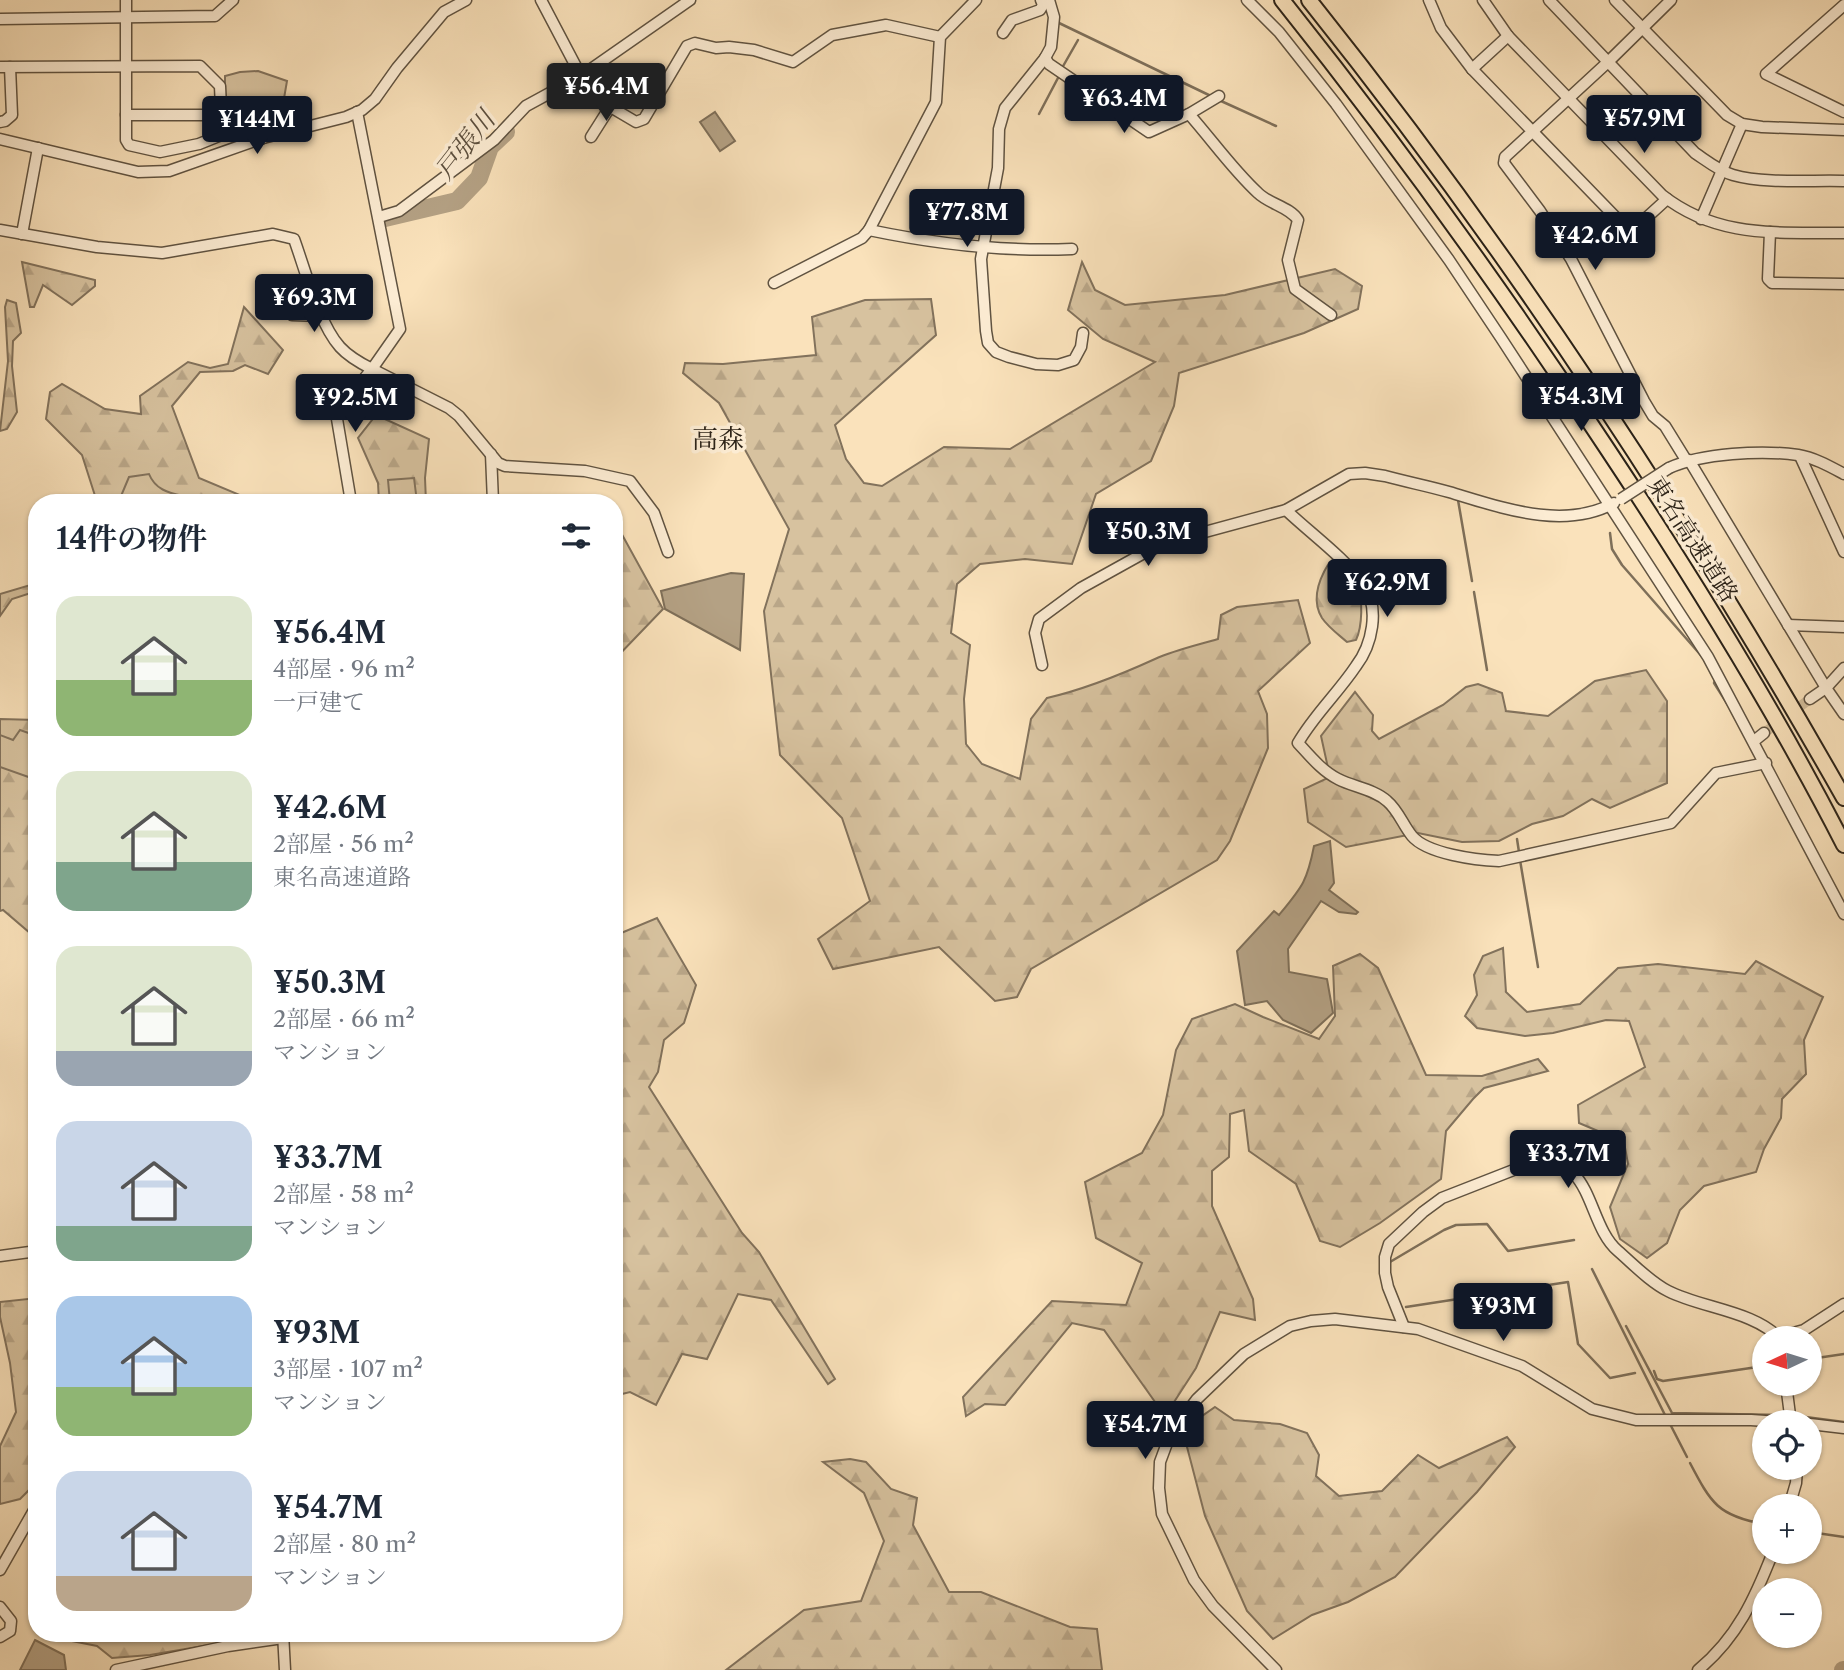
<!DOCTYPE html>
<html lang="ja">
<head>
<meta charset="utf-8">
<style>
	body { margin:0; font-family:"Libre Caslon Text","Noto Serif JP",serif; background:#f2f2f3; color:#1f2937; height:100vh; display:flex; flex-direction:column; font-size:26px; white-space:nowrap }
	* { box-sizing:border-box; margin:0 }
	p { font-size:23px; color:#747a83 }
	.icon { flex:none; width:38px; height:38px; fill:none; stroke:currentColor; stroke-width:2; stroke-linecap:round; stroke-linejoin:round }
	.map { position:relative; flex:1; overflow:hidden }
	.drawer { position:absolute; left:28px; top:494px; width:595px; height:1148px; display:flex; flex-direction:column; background:#fff; border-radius:28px; box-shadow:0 2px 5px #0004 }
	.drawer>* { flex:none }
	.needle { width:46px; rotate:266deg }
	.controls { position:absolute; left:1752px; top:1326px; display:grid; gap:14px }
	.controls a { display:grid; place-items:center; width:70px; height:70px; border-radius:50%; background:#fff; box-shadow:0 2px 5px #0004; font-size:35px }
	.price { position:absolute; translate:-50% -60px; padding:0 16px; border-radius:7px; background:#111827; color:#fff; font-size:23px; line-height:46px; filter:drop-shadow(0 2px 4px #0008) }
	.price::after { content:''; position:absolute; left:50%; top:42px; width:21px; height:16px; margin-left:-10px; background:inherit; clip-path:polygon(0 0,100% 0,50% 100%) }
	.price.selected { background:#222; color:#fff }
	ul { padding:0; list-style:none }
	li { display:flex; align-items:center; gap:21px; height:175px; padding:0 28px }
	li span { display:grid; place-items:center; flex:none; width:196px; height:140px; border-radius:21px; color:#555 }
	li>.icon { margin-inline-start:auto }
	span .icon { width:84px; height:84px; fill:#fffc; stroke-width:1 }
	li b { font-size:30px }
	h2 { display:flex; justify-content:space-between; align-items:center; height:84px; padding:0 28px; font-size:30px }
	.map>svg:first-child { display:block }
	.forest { fill:url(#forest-firs); stroke:#82725c; stroke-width:2 }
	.green { fill:#d7c29f; stroke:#82725c; stroke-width:2 }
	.water { fill:#b4a184; stroke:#7e6f59; stroke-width:2 }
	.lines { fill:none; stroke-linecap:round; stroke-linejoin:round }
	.stream { stroke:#7e6f59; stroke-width:2.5 }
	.river { stroke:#b4a184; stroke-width:18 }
	.minor-tunnel { stroke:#d1bc9a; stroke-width:10; stroke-dasharray:10 5; stroke-linecap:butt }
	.minor-casing { stroke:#605341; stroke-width:13 }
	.highway-casing { stroke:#2c2318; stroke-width:18 }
	.minor { stroke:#fcecd3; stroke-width:10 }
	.highway { stroke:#fae2bb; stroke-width:14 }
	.minor-bridge-casing { stroke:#605341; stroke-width:13; stroke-linecap:butt }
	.minor-bridge { stroke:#fcecd3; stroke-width:10 }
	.labels { text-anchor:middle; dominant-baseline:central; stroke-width:7; stroke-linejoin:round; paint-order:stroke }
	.street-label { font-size:24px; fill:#2c2318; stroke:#fcecd3 }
	.water-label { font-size:26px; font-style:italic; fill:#5c4f3e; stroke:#fcecd3 }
	.neighbourhood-label { font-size:26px; fill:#2c2318; stroke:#fcecd3 }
</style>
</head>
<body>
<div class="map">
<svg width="1844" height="1670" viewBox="0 0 1844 1670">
	<defs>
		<pattern id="forest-firs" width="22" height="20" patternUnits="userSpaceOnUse" patternTransform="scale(1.75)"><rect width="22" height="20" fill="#d7c29f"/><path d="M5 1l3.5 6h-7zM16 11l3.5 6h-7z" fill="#b9a688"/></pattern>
	</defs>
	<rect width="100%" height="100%" fill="#fae2bb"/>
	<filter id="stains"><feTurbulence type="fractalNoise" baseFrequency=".00286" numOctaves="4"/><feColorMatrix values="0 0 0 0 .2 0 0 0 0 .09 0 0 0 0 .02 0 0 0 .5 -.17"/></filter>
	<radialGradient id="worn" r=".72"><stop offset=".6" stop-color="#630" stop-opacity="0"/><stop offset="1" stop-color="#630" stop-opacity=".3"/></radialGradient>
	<g class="forest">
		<path d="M22,262L95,280V286L72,305L43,285L34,307H30Z"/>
		<path d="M1082,262L1095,290L1125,305L1225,295L1335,269L1362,286L1358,309L1304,333L1179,373L1174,406L1151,461L1096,494L1072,564L1025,559L980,564L957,584L951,633L970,645L964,699L966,744L982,764L1020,779L1031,719L1047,698C1086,689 1120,675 1155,659C1175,650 1198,645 1218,639L1221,615L1237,607L1298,600L1310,643L1258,691L1267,714L1268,748L1230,841L1217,860L1031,969L1017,997L995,1001L939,947L833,969L818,939L870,901L842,818L780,755L764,611L789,529L719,403L683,373L685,363L723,364L816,355L812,317L865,300L931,299L936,335L835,425L846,459L864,483L882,486L944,447L1010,449L1155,362L1103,339L1068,310Z"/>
		<path d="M7,300L16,303L21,333L13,341L12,366L17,412L7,429L0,431L8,361L5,307Z"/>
		<path d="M244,307L283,350L268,374L245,365L233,371L200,372L172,406L199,478L247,498L246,502H97L82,455L46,419L50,392L62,384L105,409L141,414L140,396L188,362L210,368L228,364Z"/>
		<path d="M376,415L429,439L425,478L426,502H379L378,483L358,438Z"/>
		<path d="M614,520L663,609L614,660Z"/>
		<path d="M1329,563C1337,569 1351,576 1356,584C1364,598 1362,627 1356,640L1347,642C1339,635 1328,627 1322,618C1311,600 1319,579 1329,563Z"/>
		<path d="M37,583V591L12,599L0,616V594Z"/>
		<path d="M1646,670L1667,701V783L1610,808L1592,799L1563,816L1532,824L1499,841L1462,842L1418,833L1346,847L1308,822L1304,789L1330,777L1321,736L1355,692L1373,715L1372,731L1379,739L1443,705L1466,687L1478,684L1502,693L1506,711L1548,716L1595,681Z"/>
		<path d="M0,719L37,720V939L3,910L0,911Z"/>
		<path d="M657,918L696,985L684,1023L664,1040L658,1072L649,1087L742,1233L759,1252L835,1379L828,1384L771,1300L738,1294L707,1359L682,1354L656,1405L630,1392L614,1396V936Z"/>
		<path d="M1503,948L1506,992L1527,1012L1580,1004L1618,968L1658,964L1745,974L1756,961L1823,997L1804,1040L1806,1074L1782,1099L1781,1118L1764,1149L1756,1172L1704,1186L1680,1210L1667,1243L1647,1258L1620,1239L1610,1207L1628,1164L1624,1142L1579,1123L1578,1105L1645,1067L1629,1021L1606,1020L1553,1033L1525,1036L1477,1028L1465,1016L1477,995L1474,975L1483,956Z"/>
		<path d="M1360,954L1378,968L1426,1075L1482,1076L1538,1059L1548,1071L1484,1088L1473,1099L1446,1131L1441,1179L1380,1223L1340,1247L1320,1241L1296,1184L1249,1151L1244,1110L1230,1114L1229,1157L1212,1171V1206L1253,1299L1255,1320L1220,1312L1196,1368L1165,1416L1104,1330L1072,1323L1005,1405L985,1404L966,1416L963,1397L1052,1301L1126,1305L1142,1263L1096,1238L1085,1182L1142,1153L1163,1115L1176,1050L1192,1019L1235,1004L1263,1017L1319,1039L1335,1016L1333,966Z"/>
		<path d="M37,1298V1482L20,1499L0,1504V1446L16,1412L10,1363L0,1317V1302Z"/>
		<path d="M1215,1407L1234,1420L1280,1424L1307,1433L1319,1455L1316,1476L1339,1496L1382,1491L1418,1455L1439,1468L1507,1437L1515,1447L1477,1492L1395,1577L1348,1602L1312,1615L1273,1639L1247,1611L1205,1516L1186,1443L1195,1421Z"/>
		<path d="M850,1459L866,1462L891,1489L917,1498L913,1525L949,1592H981L1070,1627L1097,1629L1102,1670H726L804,1610L861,1601L884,1541L864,1493L823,1462Z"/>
		<path d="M40,1633H229L221,1643L150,1655L112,1658L97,1646L42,1635Z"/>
	</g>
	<g class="green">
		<path d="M258,71L287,81L281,116L254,114L249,108L225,110V76L240,72Z"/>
		<path d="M149,474C155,489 168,493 183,496L184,502H121V496L129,477Z"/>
		<path d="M414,478L417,502H390L388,480Z"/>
		<path d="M20,730L37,736V780L0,767V735L13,740Z"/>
	</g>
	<g class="water">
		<path d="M715,112L735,141L720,151L700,122Z"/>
		<path d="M731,573L744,574L740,650L665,609L661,591Z"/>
		<path d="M1330,841L1334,883L1329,890L1358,912L1356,914L1339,912L1321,901L1288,949L1289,972L1327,979L1333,1013L1311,1033L1283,1020L1267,1001L1245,1005L1237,951L1274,911L1279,915C1302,887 1307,882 1314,846Z"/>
		<path d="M35,1640L64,1655L66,1670H20Z"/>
	</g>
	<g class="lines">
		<g class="stream">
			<path d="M1059,23L1213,97"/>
			<path d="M1062,68L1078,40"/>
			<path d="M1221,101L1276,126"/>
			<path d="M1039,114L1059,76"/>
			<path d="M1458,500L1472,581"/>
			<path d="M1610,533L1612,549L1622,565L1705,660"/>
			<path d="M1474,592L1487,670"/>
			<path d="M1716,678L1714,683L1728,705"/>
			<path d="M1517,839L1519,852"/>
			<path d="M1520,860L1538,967"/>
			<path d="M1390,1262L1444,1230L1456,1225L1487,1224L1508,1251L1574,1240"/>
			<path d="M1592,1269L1666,1417"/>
			<path d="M1406,1307L1568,1282L1578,1344L1610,1378L1635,1373"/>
			<path d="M1626,1326L1672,1413L1784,1415"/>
			<path d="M1810,1359L1844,1354"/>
			<path d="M1654,1371L1657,1379L1663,1381L1764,1366"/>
			<path d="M1798,1416L1844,1422"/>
			<path d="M1669,1422L1687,1457"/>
			<path d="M1690,1463C1711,1503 1718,1516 1764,1524"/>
			<path d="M1810,1532L1844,1537"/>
		</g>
		<g class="river">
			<path d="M385,218L457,201L479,178L490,147L506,132"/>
			<path d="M1843,1670H1844"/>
		</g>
		<path class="minor-tunnel" d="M1764,733L1810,699"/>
		<defs>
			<g id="minor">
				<path d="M126,0V140L129,145L160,152L199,144L246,125L257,127L263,138"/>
				<path d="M541,0L581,76L597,99L636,122L644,119L687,46L695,43L716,48L729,47L754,50L793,62L832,35L886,25L940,37"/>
				<path d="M1049,0L1054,17L1051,47L1045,58L1005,108L999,129L998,168L981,259L986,331L988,343L996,352L1009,357L1036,364L1058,365L1074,360L1081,347L1083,333"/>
				<path d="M1247,0L1279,32L1336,104L1449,260L1501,338L1708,657L1844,914"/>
				<path d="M1429,0L1441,28L1472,69L1628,230H1633L1667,199"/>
				<path d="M1483,0L1508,36L1662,195C1718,239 1777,232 1844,233"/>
				<path d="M1549,0L1695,153C1707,161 1719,171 1733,175C1765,184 1810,180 1844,181"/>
				<path d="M1615,0L1727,115L1742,124L1762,127L1844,130"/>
				<path d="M1671,0L1608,62L1505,157L1504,163L1540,211L1571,259L1644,401L1653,416L1665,426L1686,460"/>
				<path d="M1844,5L1766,74L1844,112"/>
				<path d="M0,19L215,16L233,0"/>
				<path d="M1003,33L1012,20L1040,10L1043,5L1041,0"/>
				<path d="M1045,58L1049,64L1149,132L1189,114L1219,96"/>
				<path d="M0,67L200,66L220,86L221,108L216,115H126"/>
				<path d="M1472,69L1508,36"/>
				<path d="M1189,114C1212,140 1233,170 1258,193C1269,204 1290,207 1298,220L1288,260L1295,289L1331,315"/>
				<path d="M0,122L5,121L12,115L10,67"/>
				<path d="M591,137L610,107"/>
				<path d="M0,139L138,172L169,171L263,138L346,117L362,110L375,99L397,68L444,12L466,0"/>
				<path d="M379,217L399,211L494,140L526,106L581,76L690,0"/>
				<path d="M1701,219L1742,124"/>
				<path d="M0,230L97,247L162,253L273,234L294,239C305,269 319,324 340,347C349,357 360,363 372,369L400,329L357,112"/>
				<path d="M869,230C936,244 1003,252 1072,249"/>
				<path d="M1770,232L1768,279L1772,283L1844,284"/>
				<path d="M22,234L38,148"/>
				<path d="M774,283L862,238L869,230L936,102L940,37L976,0"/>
				<path d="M292,315L323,316"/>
				<path d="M491,454L493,502"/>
				<path d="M1800,456L1844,552"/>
				<path d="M1689,460L1826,688L1844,714"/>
				<path d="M1669,468C1702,453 1762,450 1798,455C1815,458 1829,466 1844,474"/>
				<path d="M351,502L336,413L372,369L449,408L459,416L498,463L505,466L585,471L630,481L654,513L668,552"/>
				<path d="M1286,510C1310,533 1345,558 1364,585C1380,609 1372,645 1356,666C1338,693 1314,715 1298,743C1310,756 1322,771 1338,779C1353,787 1374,789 1387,801C1398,810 1403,825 1412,836C1427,854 1476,860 1499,861L1671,823L1716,773L1766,763"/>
				<path d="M1788,625L1844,627"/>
				<path d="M1042,665L1035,633L1039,619L1081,588L1144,553L1168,542L1286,510L1349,474L1365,473L1385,476C1407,482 1428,486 1449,492C1500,507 1563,531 1614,503"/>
				<path d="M1810,699L1826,688L1844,668"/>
				<path d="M1754,741L1764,733"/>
				<path d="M0,1256L37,1251"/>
				<path d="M1404,1327L1388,1287L1385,1273V1257L1389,1244L1423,1212L1442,1198L1534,1162C1594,1154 1586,1224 1618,1251C1633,1264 1650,1282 1668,1291C1701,1308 1755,1311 1780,1339"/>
				<path d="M1779,1337L1804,1330L1844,1304"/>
				<path d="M1786,1384L1791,1423"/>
				<path d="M1810,1424L1844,1428"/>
				<path d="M1789,1507L1796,1483L1797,1468"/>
				<path d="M0,1570L37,1505"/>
				<path d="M0,1607L11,1621L10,1631L0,1637"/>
				<path d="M283,1633L285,1670"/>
				<path d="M116,1670L228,1646L283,1638"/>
				<path d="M1276,1670L1213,1606L1194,1580L1162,1514L1159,1488L1160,1462L1170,1435L1197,1399L1244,1354L1290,1326L1311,1321L1335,1319L1418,1329L1522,1366L1592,1409L1636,1420H1751L1797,1423"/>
				<path d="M1698,1670C1737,1638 1755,1598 1773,1552"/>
			</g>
			<g id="highway">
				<path d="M1282,0C1398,145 1506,295 1608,450C1693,578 1774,708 1844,845"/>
				<path d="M1309,0C1510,251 1686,519 1844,798"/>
			</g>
		</defs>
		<use href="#minor" class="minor-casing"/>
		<use href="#highway" class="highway-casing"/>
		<use href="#minor" class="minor"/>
		<use href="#highway" class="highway"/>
		<defs>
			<path id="minor-bridge" d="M1621,499L1669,468"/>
		</defs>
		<use href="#minor-bridge" class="minor-bridge-casing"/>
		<use href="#minor-bridge" class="minor-bridge"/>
	</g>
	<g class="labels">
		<g class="street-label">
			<text transform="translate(1693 539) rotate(57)">東名高速道路</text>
		</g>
		<g class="water-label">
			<text transform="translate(465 145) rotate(-52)">戸張川</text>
		</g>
		<g class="neighbourhood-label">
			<text x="718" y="439">高森</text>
		</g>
	</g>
	<rect width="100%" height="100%" filter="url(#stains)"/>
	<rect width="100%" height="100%" fill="url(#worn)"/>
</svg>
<div class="controls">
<a><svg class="needle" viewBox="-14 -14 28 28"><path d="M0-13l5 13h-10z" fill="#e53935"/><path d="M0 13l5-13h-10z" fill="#747a83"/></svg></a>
<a><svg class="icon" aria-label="locate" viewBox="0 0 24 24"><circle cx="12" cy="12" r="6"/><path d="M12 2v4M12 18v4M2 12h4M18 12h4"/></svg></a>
<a>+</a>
<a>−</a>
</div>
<b class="price selected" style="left:606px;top:123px">¥56.4M</b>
<b class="price" style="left:1124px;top:135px">¥63.4M</b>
<b class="price" style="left:1644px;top:155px">¥57.9M</b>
<b class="price" style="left:257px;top:156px">¥144M</b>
<b class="price" style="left:967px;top:249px">¥77.8M</b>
<b class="price" style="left:1595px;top:272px">¥42.6M</b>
<b class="price" style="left:314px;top:334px">¥69.3M</b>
<b class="price" style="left:1581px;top:433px">¥54.3M</b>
<b class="price" style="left:355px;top:434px">¥92.5M</b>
<b class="price" style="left:1148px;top:568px">¥50.3M</b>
<b class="price" style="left:1387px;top:619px">¥62.9M</b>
<b class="price" style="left:1568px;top:1190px">¥33.7M</b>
<b class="price" style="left:1503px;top:1343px">¥93M</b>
<b class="price" style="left:1145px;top:1461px">¥54.7M</b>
<section class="drawer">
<h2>14件の物件<svg class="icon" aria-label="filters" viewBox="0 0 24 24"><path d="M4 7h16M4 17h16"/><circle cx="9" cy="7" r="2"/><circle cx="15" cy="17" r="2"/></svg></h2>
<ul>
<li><span style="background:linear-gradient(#dfe7d0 60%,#8fb573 0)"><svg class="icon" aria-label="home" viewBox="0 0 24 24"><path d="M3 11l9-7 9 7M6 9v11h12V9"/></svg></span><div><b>¥56.4M</b><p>4部屋 · 96 m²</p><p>一戸建て</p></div></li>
<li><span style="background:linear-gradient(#dfe7d0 65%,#7fa58c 0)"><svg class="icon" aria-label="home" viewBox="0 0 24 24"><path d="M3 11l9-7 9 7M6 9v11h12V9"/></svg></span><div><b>¥42.6M</b><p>2部屋 · 56 m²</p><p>東名高速道路</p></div></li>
<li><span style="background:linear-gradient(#dfe7d0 75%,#9aa5b1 0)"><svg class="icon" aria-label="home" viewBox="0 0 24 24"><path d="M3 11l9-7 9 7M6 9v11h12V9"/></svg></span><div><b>¥50.3M</b><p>2部屋 · 66 m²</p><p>マンション</p></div></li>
<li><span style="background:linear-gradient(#c9d6e8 75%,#7fa58c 0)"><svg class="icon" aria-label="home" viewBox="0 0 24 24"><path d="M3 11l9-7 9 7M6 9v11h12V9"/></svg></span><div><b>¥33.7M</b><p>2部屋 · 58 m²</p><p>マンション</p></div></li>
<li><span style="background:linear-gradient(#a9c7e8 65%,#8fb573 0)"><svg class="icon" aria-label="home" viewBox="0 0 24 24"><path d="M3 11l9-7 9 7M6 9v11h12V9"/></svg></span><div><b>¥93M</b><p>3部屋 · 107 m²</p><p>マンション</p></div></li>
<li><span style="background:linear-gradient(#c9d6e8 75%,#b9a48a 0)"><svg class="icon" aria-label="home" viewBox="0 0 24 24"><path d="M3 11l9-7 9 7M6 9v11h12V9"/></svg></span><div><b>¥54.7M</b><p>2部屋 · 80 m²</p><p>マンション</p></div></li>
</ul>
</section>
</div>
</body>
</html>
